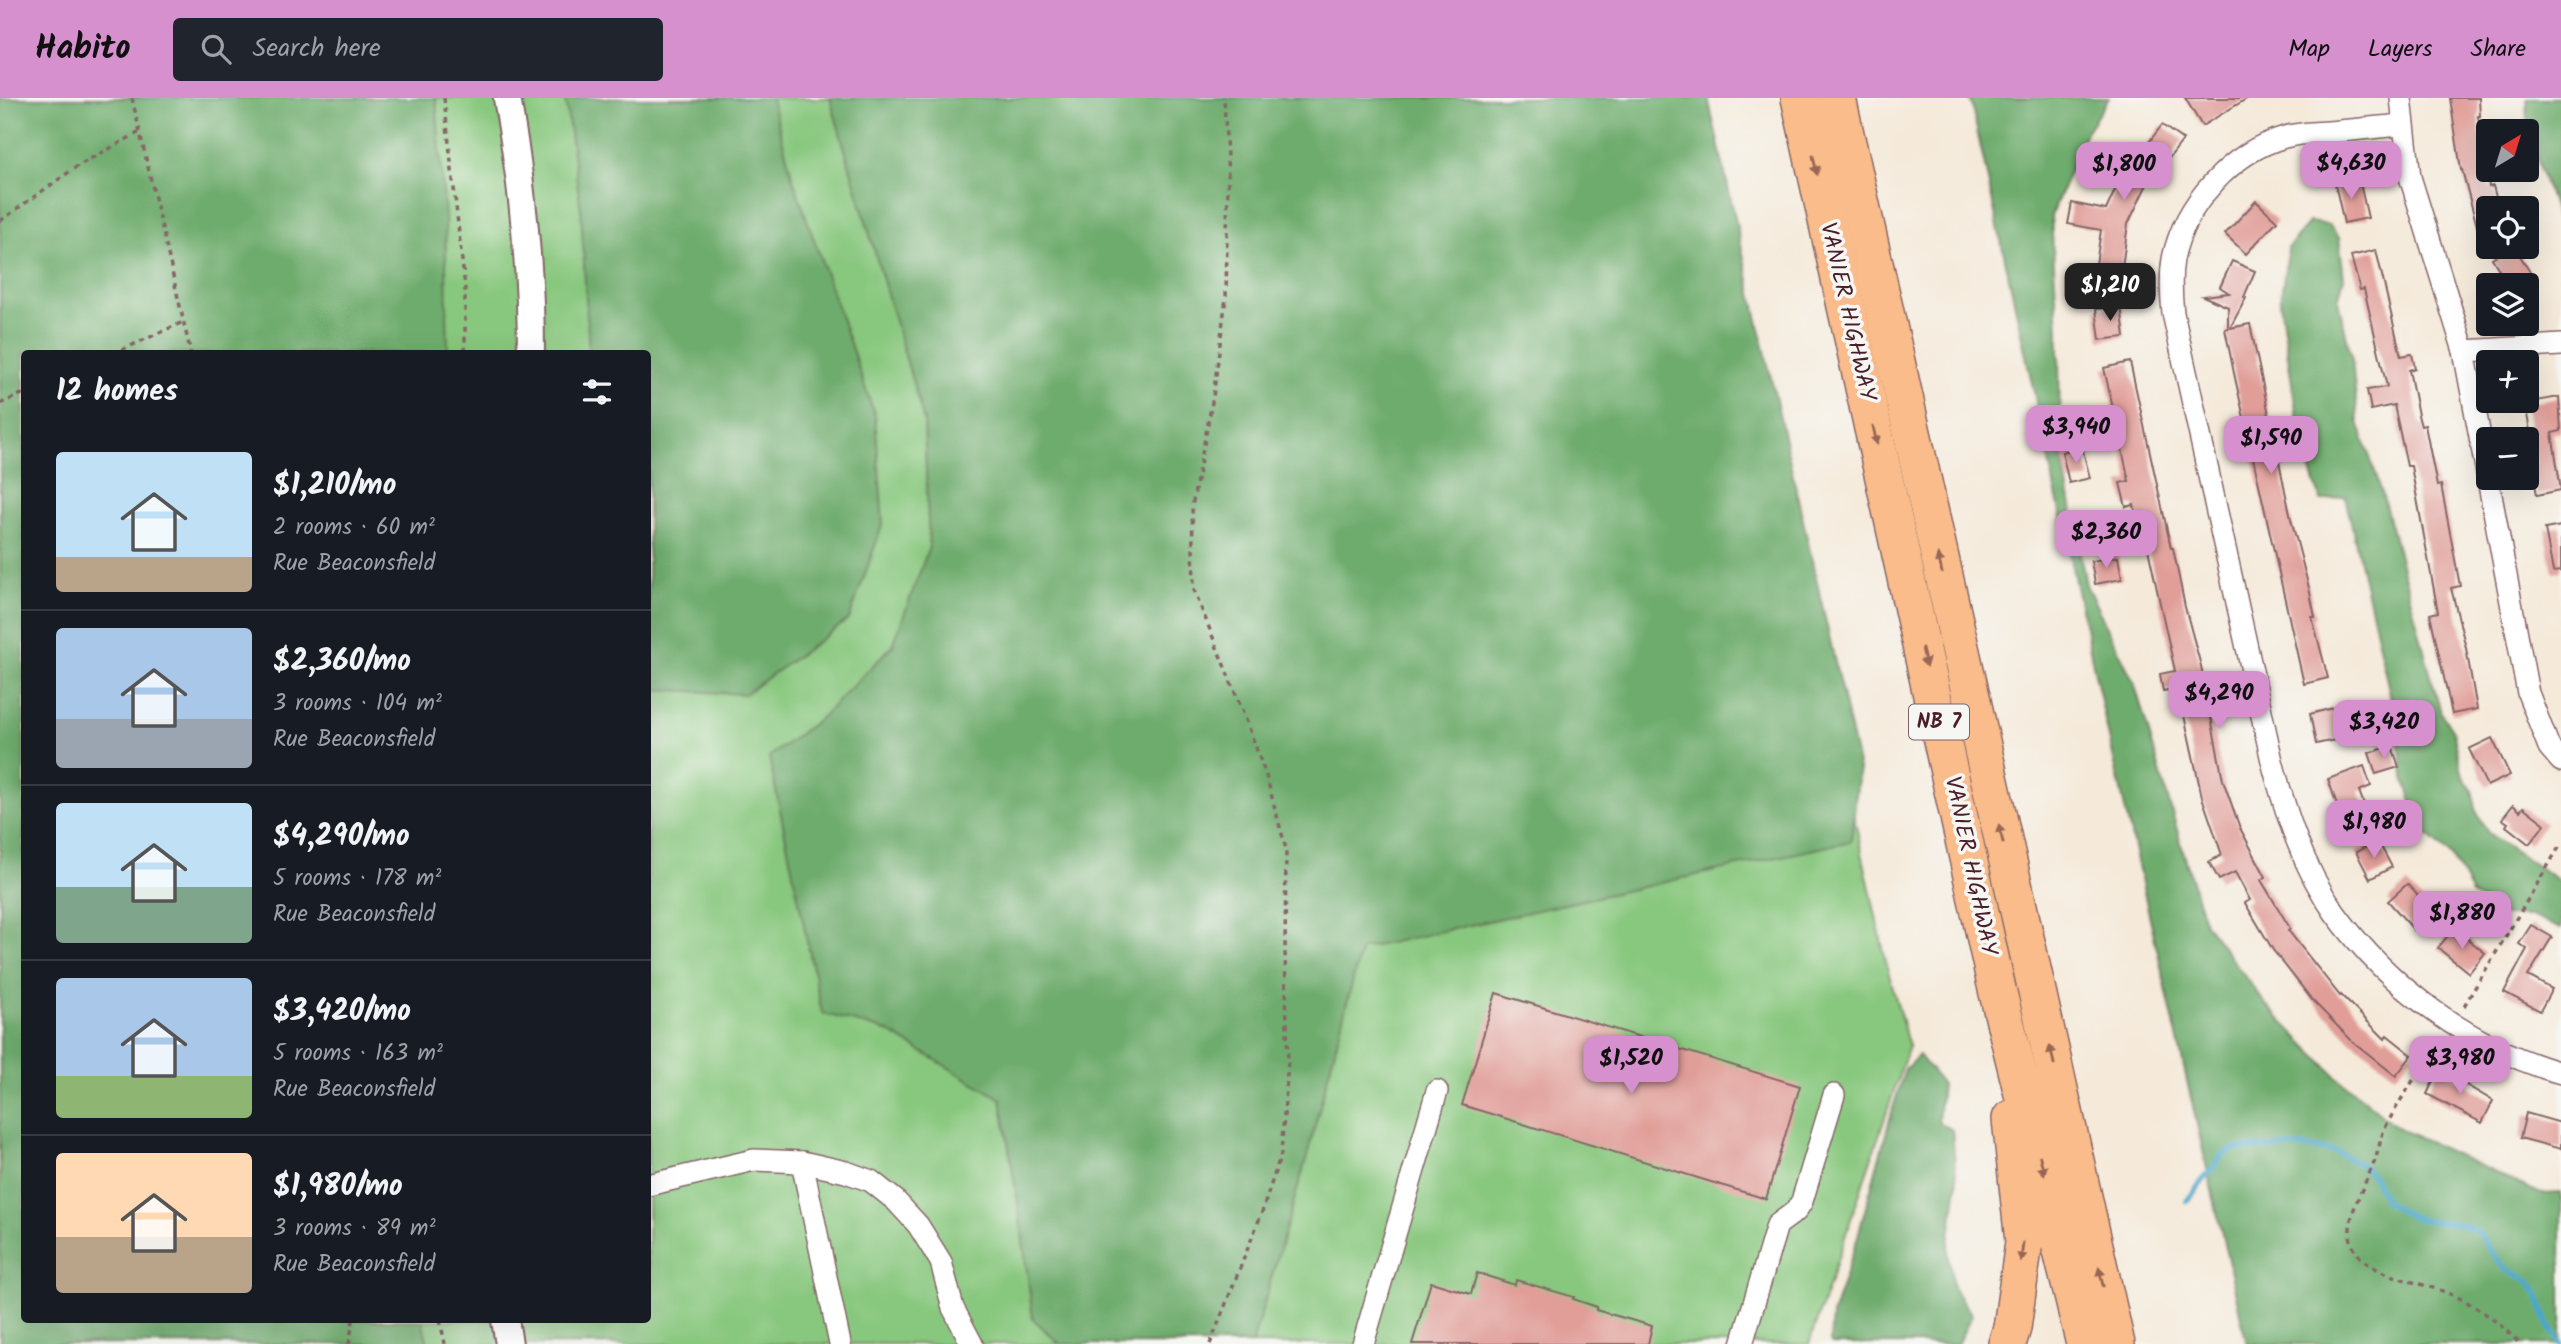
<!DOCTYPE html>
<html lang="en">
<head>
<meta charset="utf-8">
<style>
	body { margin:0; font-family:Kalam,sans-serif; background:#20242c; color:#f1f3f6; height:100vh; display:flex; flex-direction:column; font-size:26px; white-space:nowrap }
	* { box-sizing:border-box; margin:0 }
	p { font-size:23px; color:#9ea1a6 }
	.icon { flex:none; width:38px; height:38px; fill:none; stroke:currentColor; stroke-width:2; stroke-linecap:round; stroke-linejoin:round }
	.map { position:relative; flex:1; overflow:hidden }
	.side { position:absolute; left:21px; top:252px; width:630px; height:973px; display:flex; flex-direction:column; background:#171b24; border-radius:7px; box-shadow:0 7px 28px #0002 }
	.side>* { flex:none }
	.needle { width:46px; rotate:38deg }
	.fabs { position:absolute; left:2476px; top:21px; display:grid; gap:14px }
	.fabs a { display:grid; place-items:center; width:63px; height:63px; border-radius:7px; background:#171b24; box-shadow:0 7px 28px #0002; font-size:35px }
	.price { position:absolute; translate:-50% -60px; padding:0 16px; border-radius:14px; background:#d690ce; color:#111; font-size:23px; line-height:46px; filter:drop-shadow(0 2px 4px #0008) }
	.price::after { content:''; position:absolute; left:50%; top:42px; width:21px; height:16px; margin-left:-10px; background:inherit; clip-path:polygon(0 0,100% 0,50% 100%) }
	.price.on { background:#222; color:#fff }
	ul { padding:0; list-style:none }
	li { display:flex; align-items:center; gap:21px; height:175px; padding:0 35px }
	li+li { border-top:2px solid #363941 }
	li span { display:grid; place-items:center; flex:none; width:196px; height:140px; border-radius:7px; color:#555 }
	li>.icon { margin-inline-start:auto }
	span .icon { width:84px; height:84px; fill:#fffc; stroke-width:1 }
	li b { font-size:30px }
	h2 { display:flex; justify-content:space-between; align-items:center; height:84px; padding:0 35px; font-size:30px }
	header { display:flex; align-items:center; gap:42px; box-sizing:border-box; height:98px; padding:0 35px; background:#d690ce; color:#111 }
	header strong { font-size:33px }
	nav { display:flex; gap:38px; margin-inline-start:auto; font-size:24px }
	.search { width:490px; height:63px; background:#20242c; display:flex; align-items:center; gap:18px; box-sizing:border-box; padding:0 24px; border-radius:7px; color:#9ea1a6; font-size:26px }
	.map>svg:first-child { display:block }
	.green { fill:#88c77e; stroke:#697354; stroke-width:2; fill-rule:evenodd }
	.forest { fill:#6eac6d; stroke:#5c664c; stroke-width:2 }
	.lines { fill:none; stroke-linecap:round; stroke-linejoin:round }
	.stream { stroke:#4ca7ca; stroke-width:6 }
	.building { fill:#e19e99 }
	.minor-casing { stroke:#866668; stroke-width:24 }
	.tertiary-casing { stroke:#866668; stroke-width:30 }
	.motorway-casing { stroke:#866668; stroke-width:40 }
	.path { stroke:#866668; stroke-width:3.5; stroke-dasharray:5 5; stroke-linecap:butt }
	.minor { stroke:#fff; stroke-width:21 }
	.tertiary { stroke:#fff; stroke-width:26 }
	.motorway { stroke:#f9bc8a; stroke-width:37 }
	.oneway { fill:#996656 }
	.labels { text-anchor:middle; dominant-baseline:central; stroke-width:7; stroke-linejoin:round; paint-order:stroke }
	.shield { fill:#f6f6f2; stroke:#7e6067; stroke-width:2 }
	.shield-label { font-size:21px; font-weight:bold; fill:#4a1f2b }
	.street-label { font-size:23px; fill:#4a1f2b; stroke:#f6f6f2 }
</style>
</head>
<body>
<header>
<strong>Habito</strong>
<div class="search"><svg class="icon" aria-label="search" viewBox="0 0 24 24"><circle cx="10" cy="10" r="6"/><path d="M15 15l6 6"/></svg>Search here</div>
<nav><a>Map</a><a>Layers</a><a>Share</a></nav>
</header>
<div class="map">
<svg width="2561" height="1246" viewBox="0 0 2561 1246">
	<rect width="100%" height="100%" fill="#f6f6f2"/>
	<filter id="ink" filterUnits="userSpaceOnUse"><feTurbulence type="fractalNoise" baseFrequency=".0143" numOctaves="2"/><feDisplacementMap in="SourceGraphic" scale="14" xChannelSelector="R" yChannelSelector="G"/><feConvolveMatrix kernelMatrix="1 2 1 2 8 2 1 2 1" color-interpolation-filters="sRGB"/></filter>
	<filter id="wash" filterUnits="userSpaceOnUse"><feTurbulence type="fractalNoise" baseFrequency=".00686" numOctaves="4" result="noise"/><feDisplacementMap in="SourceGraphic" scale="28" xChannelSelector="R" yChannelSelector="G"/><feGaussianBlur stdDeviation="1.57" result="paint"/><feColorMatrix in="noise" values="0 0 0 0 0 0 0 0 0 0 0 0 0 0 0 0 0 1.4 0 .05"/><feComposite in="paint" operator="in"/></filter>
	<g filter="url(#wash)">
		<rect width="100%" height="100%" fill="#f5eada"/>
		<path class="green" d="M0,0H1696L1888,873L1909,948L1809,1246H0ZM24,256H648V1222H24Z"/>
		<g class="forest">
			<path d="M0,0H436L445,120L448,255L24,256V1222H422L428,1246H0Z"/>
			<path d="M565,0H771L793,81L875,318L883,425L849,521L745,596L648,591V256L589,255L581,112Z"/>
			<path d="M830,0H1708L1859,671L1851,743L1361,851L1306,1062L1252,1246H1060L1033,1221L1019,1111L1001,1001L887,933L822,915L769,659L823,618L893,547L929,449L924,323Z"/>
			<path d="M1970,0H2109L2086,34L2051,118L2059,248L2060,350L2086,487L2134,584L2204,824L2267,908L2336,978L2396,1029L2541,1096L2561,1095V1246H2247L2111,649Z"/>
			<path d="M2527,0H2561V134L2528,33Z"/>
			<path d="M2309,124L2329,127L2339,140L2344,180L2338,202L2352,262L2358,324L2382,395L2441,615L2453,633L2463,679L2472,692L2477,715L2488,735L2561,784V831L2531,818H2507L2472,796L2451,758L2424,734L2405,684L2396,623L2345,398L2321,403L2300,339L2280,205L2288,150Z"/>
			<path d="M1919,957L1942,986L1938,1023L1952,1032L1957,1087L1948,1152L1953,1190L1972,1217L1957,1246H1832L1830,1244L1832,1217L1856,1145L1893,1010L1905,971Z"/>
		</g>
		<g class="lines">
			<path class="stream" d="M2187,1103L2222,1058L2234,1051L2303,1049L2337,1054L2361,1067L2374,1079L2385,1103L2398,1112L2418,1121L2463,1127L2477,1134L2504,1170L2530,1183L2538,1196L2547,1224L2561,1246"/>
		</g>
		<g id="blocks">
			<g class="building">
				<path d="M2185,0H2248L2202,28Z"/>
				<path d="M2450,0H2479L2480,18H2478L2489,89L2493,88L2499,110H2488V150L2483,151L2462,72H2461Z"/>
				<path d="M2162,27L2183,42L2163,68L2158,63L2128,126L2121,177L2095,173L2101,132L2068,126L2072,105L2106,112L2121,79L2118,78L2125,63L2132,66Z"/>
				<path d="M2359,81L2368,120L2344,125L2335,86Z"/>
				<path d="M2256,103L2277,123L2246,156L2225,136Z"/>
				<path d="M2511,149H2515L2534,181L2523,187H2508L2492,160Z"/>
				<path d="M2376,152L2401,258L2412,256L2415,270L2409,272L2418,317L2421,328L2425,327L2437,388L2441,387L2460,488L2451,490L2466,550L2477,611L2452,616L2430,516L2438,514L2411,368H2407L2394,307L2371,312L2367,292L2387,289L2364,191L2360,192L2351,158Z"/>
				<path d="M2232,163L2255,173L2244,199L2246,200L2230,230L2250,226L2291,421L2309,490L2315,519H2312L2328,580L2304,586L2235,280L2225,231L2228,230V209L2203,198L2229,195L2220,189Z"/>
				<path d="M2121,208L2125,239L2100,242L2096,211Z"/>
				<path d="M2130,264L2171,450H2173L2185,509L2201,568L2223,682L2240,730L2266,779L2261,782L2290,830L2288,832L2340,898L2341,897L2385,941L2387,937L2412,957L2396,978L2351,942L2313,903L2273,852L2245,805L2250,802L2235,774L2219,782L2209,764L2222,757L2202,699L2178,590L2163,593L2160,576L2175,573L2144,433L2140,434L2134,407L2126,409L2120,385L2129,383L2104,270Z"/>
				<path d="M2559,299L2561,333L2552,335L2561,392L2537,397L2532,368L2536,367L2525,305Z"/>
				<path d="M2082,349L2090,380L2069,385L2062,354Z"/>
				<path d="M2561,428V473L2553,474L2545,431Z"/>
				<path d="M2118,459L2122,481L2095,486L2091,463Z"/>
				<path d="M2333,610L2340,641L2316,646L2310,616Z"/>
				<path d="M2492,640L2510,677L2487,688L2469,651Z"/>
				<path d="M2392,648L2399,669L2376,676L2369,655Z"/>
				<path d="M2364,668L2371,688L2359,693L2365,709L2341,718L2328,681Z"/>
				<path d="M2513,707L2520,713L2523,709L2545,726L2529,746L2506,728L2508,725L2502,721Z"/>
				<path d="M2378,743L2392,769L2370,781L2356,754Z"/>
				<path d="M2407,786L2434,815L2414,832L2388,803Z"/>
				<path d="M2531,827L2552,839L2528,878L2552,891L2540,913L2504,894L2527,851L2519,846Z"/>
				<path d="M2454,830L2485,855L2469,875L2438,850Z"/>
				<path d="M1496,895L1800,988L1766,1101L1462,1007Z"/>
				<path d="M2439,971L2493,1003L2482,1025L2427,996Z"/>
				<path d="M2526,1015L2561,1025V1051L2520,1040Z"/>
				<path d="M1477,1175L1515,1187L1516,1182L1574,1199L1573,1201L1597,1209L1596,1212L1652,1228L1648,1246H1412L1431,1184L1471,1196Z"/>
			</g>
		</g>
	</g>
	<g filter="url(#ink)">
		<use href="#blocks" fill-opacity="0" stroke="#866668" stroke-width="2"/>
		<g class="lines">
			<defs>
				<g id="minor">
					<path d="M2401,0L2410,79L2464,253L2528,595L2549,649L2561,663"/>
					<path d="M2403,27C2378,29 2353,32 2328,34C2314,35 2298,35 2285,39C2231,54 2184,107 2173,161C2170,179 2171,197 2173,215L2272,663C2286,716 2303,770 2335,815C2390,890 2471,950 2561,975"/>
					<path d="M2464,253L2561,247"/>
					<path d="M802,1064L840,1246"/>
					<path d="M648,1087L754,1062L802,1064L846,1074L871,1083L895,1102L918,1127L941,1164L953,1210L972,1246"/>
					<path d="M1363,1246L1437,993"/>
					<path d="M1742,1246L1777,1127L1796,1113L1802,1103L1834,997"/>
				</g>
				<g id="tertiary">
					<path d="M507,0C522,84 531,170 531,256"/>
					<path d="M505,1222L509,1246"/>
				</g>
				<g id="motorway">
					<path d="M1800,0L1997,891L2085,1246"/>
					<path d="M1837,0L2116,1246"/>
					<path d="M2007,1246L2012,1230L2024,1144L2011,1021"/>
				</g>
			</defs>
			<use href="#minor" class="minor-casing"/>
			<use href="#tertiary" class="tertiary-casing"/>
			<use href="#motorway" class="motorway-casing"/>
			<g class="path">
				<path d="M132,0L191,256"/>
				<path d="M444,0L465,190V256"/>
				<path d="M0,123L79,67L140,34"/>
				<path d="M113,256L185,223"/>
				<path d="M0,306L24,295"/>
				<path d="M2464,908L2561,746"/>
				<path d="M2442,941C2423,967 2402,998 2387,1026C2380,1038 2379,1054 2373,1067C2359,1101 2328,1145 2375,1170C2402,1184 2434,1187 2461,1201C2483,1212 2503,1228 2520,1246"/>
				<path d="M440,1222L445,1246"/>
				<path d="M349,1246L353,1222"/>
				<path d="M1210,1246L1261,1117L1281,1056L1288,964L1285,854L1286,751L1267,681L1248,627L1194,492L1192,408L1213,299L1226,200L1228,79L1224,0"/>
			</g>
			<use href="#minor" class="minor"/>
			<use href="#tertiary" class="tertiary"/>
			<use href="#motorway" class="motorway"/>
		</g>
		<defs><path id="oneway-solid" d="M-6-.8H1V-3.2L6.5 0L1 3.2V.8H-6Z" transform="scale(1.75)"/></defs>
		<g class="oneway">
			<use href="#oneway-solid" transform="translate(1815 67) rotate(78)"/>
			<use href="#oneway-solid" transform="translate(1875 337) rotate(77)"/>
			<use href="#oneway-solid" transform="translate(1940 466) rotate(-103)"/>
			<use href="#oneway-solid" transform="translate(1924 559) rotate(77)"/>
			<use href="#oneway-solid" transform="translate(2001 736) rotate(-103)"/>
			<use href="#oneway-solid" transform="translate(2052 957) rotate(-103)"/>
			<use href="#oneway-solid" transform="translate(2042 1067) rotate(76)"/>
			<use href="#oneway-solid" transform="translate(2022 1154) rotate(96)"/>
			<use href="#oneway-solid" transform="translate(2101 1179) rotate(-103)"/>
		</g>
	</g>
	<g class="labels">
		<rect class="shield" x="1909" y="606.5" width="60" height="35" rx="5"/>
		<g class="shield-label">
			<text x="1939" y="624">NB 7</text>
		</g>
		<g class="street-label">
			<text transform="translate(1847 214) rotate(77)">VANIER HIGHWAY</text>
			<text transform="translate(1970 768) rotate(78)">VANIER HIGHWAY</text>
		</g>
	</g>
</svg>
<div class="fabs">
<a><svg class="needle" viewBox="-14 -14 28 28"><path d="M0-13l5 13h-10z" fill="#e53935"/><path d="M0 13l5-13h-10z" fill="#9ea1a6"/></svg></a>
<a><svg class="icon" aria-label="locate" viewBox="0 0 24 24"><circle cx="12" cy="12" r="6"/><path d="M12 2v4M12 18v4M2 12h4M18 12h4"/></svg></a>
<a><svg class="icon" aria-label="layers" viewBox="0 0 24 24"><path d="M12 4l9 5-9 5-9-5zM3 14l9 5 9-5"/></svg></a>
<a>+</a>
<a>−</a>
</div>
<b class="price" style="left:2351px;top:103px">$4,630</b>
<b class="price" style="left:2124px;top:104px">$1,800</b>
<b class="price on" style="left:2110px;top:225px">$1,210</b>
<b class="price" style="left:2076px;top:367px">$3,940</b>
<b class="price" style="left:2271px;top:378px">$1,590</b>
<b class="price" style="left:2106px;top:472px">$2,360</b>
<b class="price" style="left:2219px;top:633px">$4,290</b>
<b class="price" style="left:2384px;top:662px">$3,420</b>
<b class="price" style="left:2374px;top:762px">$1,980</b>
<b class="price" style="left:2462px;top:853px">$1,880</b>
<b class="price" style="left:1631px;top:998px">$1,520</b>
<b class="price" style="left:2460px;top:998px">$3,980</b>
<section class="side">
<h2>12 homes<svg class="icon" aria-label="filters" viewBox="0 0 24 24"><path d="M4 7h16M4 17h16"/><circle cx="9" cy="7" r="2"/><circle cx="15" cy="17" r="2"/></svg></h2>
<ul>
<li><span style="background:linear-gradient(#bfe0f5 75%,#b9a48a 0)"><svg class="icon" aria-label="home" viewBox="0 0 24 24"><path d="M3 11l9-7 9 7M6 9v11h12V9"/></svg></span><div><b>$1,210/mo</b><p>2 rooms · 60 m²</p><p>Rue Beaconsfield</p></div></li>
<li><span style="background:linear-gradient(#a9c7e8 65%,#9aa5b1 0)"><svg class="icon" aria-label="home" viewBox="0 0 24 24"><path d="M3 11l9-7 9 7M6 9v11h12V9"/></svg></span><div><b>$2,360/mo</b><p>3 rooms · 104 m²</p><p>Rue Beaconsfield</p></div></li>
<li><span style="background:linear-gradient(#bfe0f5 60%,#7fa58c 0)"><svg class="icon" aria-label="home" viewBox="0 0 24 24"><path d="M3 11l9-7 9 7M6 9v11h12V9"/></svg></span><div><b>$4,290/mo</b><p>5 rooms · 178 m²</p><p>Rue Beaconsfield</p></div></li>
<li><span style="background:linear-gradient(#a9c7e8 70%,#8fb573 0)"><svg class="icon" aria-label="home" viewBox="0 0 24 24"><path d="M3 11l9-7 9 7M6 9v11h12V9"/></svg></span><div><b>$3,420/mo</b><p>5 rooms · 163 m²</p><p>Rue Beaconsfield</p></div></li>
<li><span style="background:linear-gradient(#ffd9b3 60%,#b9a48a 0)"><svg class="icon" aria-label="home" viewBox="0 0 24 24"><path d="M3 11l9-7 9 7M6 9v11h12V9"/></svg></span><div><b>$1,980/mo</b><p>3 rooms · 89 m²</p><p>Rue Beaconsfield</p></div></li>
</ul>
</section>
</div>
</body>
</html>
